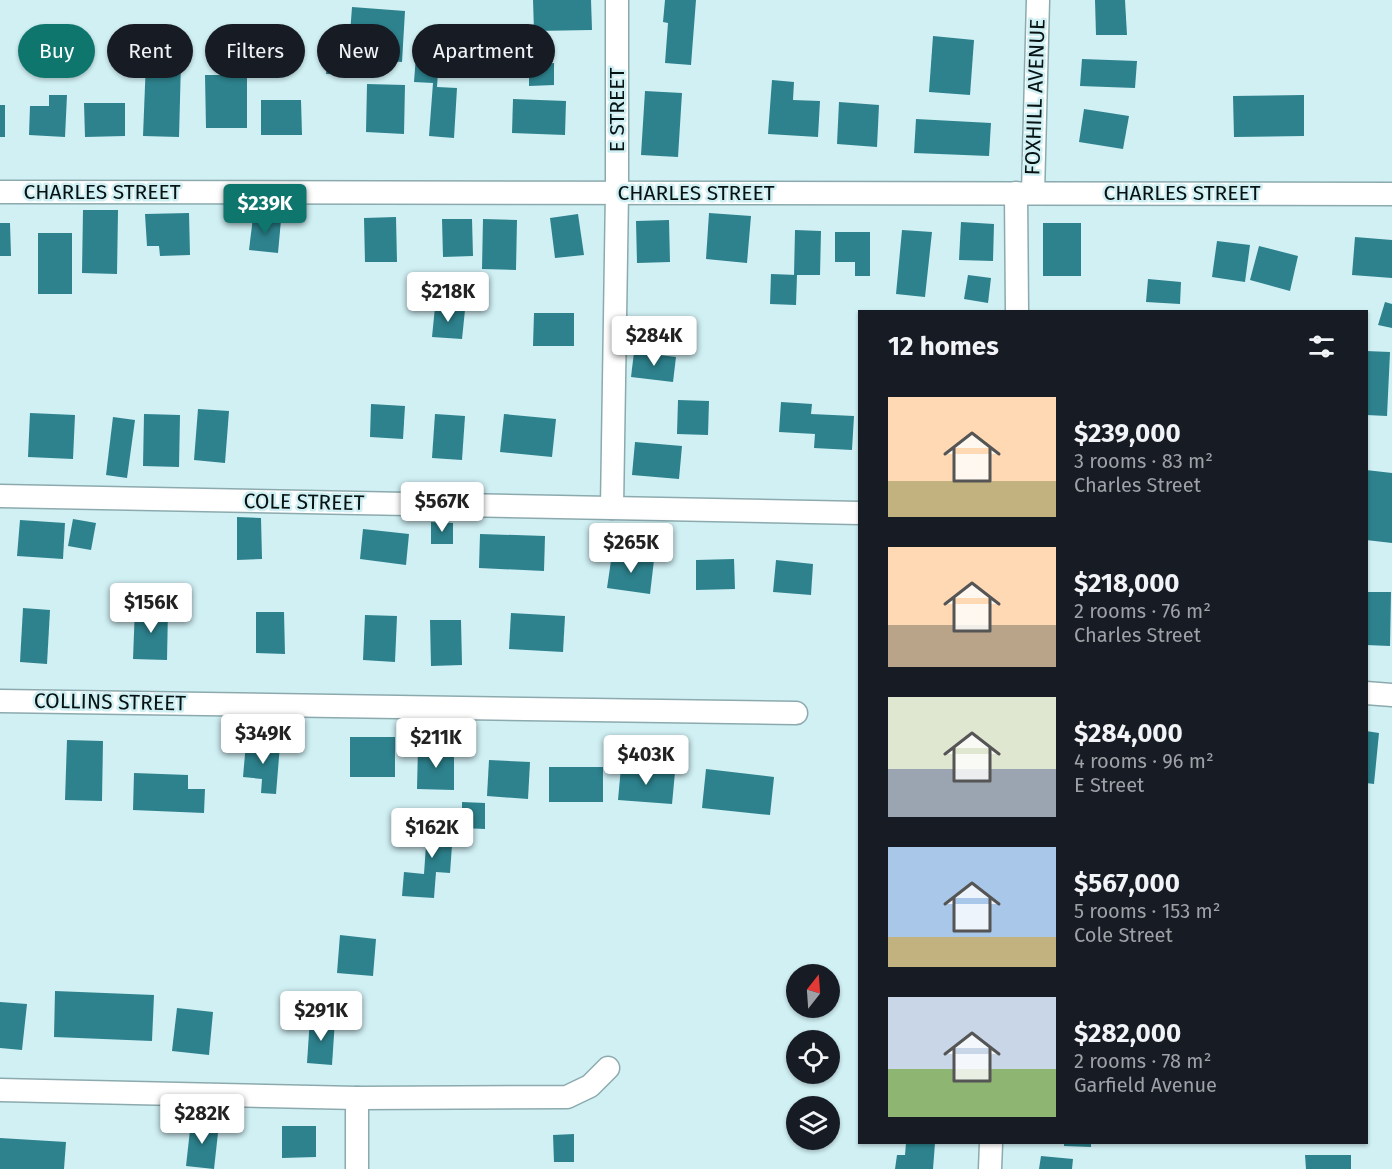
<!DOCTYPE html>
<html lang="en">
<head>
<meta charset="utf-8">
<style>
	body { margin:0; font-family:"Fira Sans",sans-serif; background:#242831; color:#f1f3f6; height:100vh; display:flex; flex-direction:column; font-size:22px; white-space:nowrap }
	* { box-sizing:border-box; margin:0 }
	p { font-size:20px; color:#9ea1a6 }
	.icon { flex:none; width:33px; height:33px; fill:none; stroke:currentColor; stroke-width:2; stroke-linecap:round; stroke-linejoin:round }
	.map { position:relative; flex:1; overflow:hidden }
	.drawer { position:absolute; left:858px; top:310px; width:510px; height:834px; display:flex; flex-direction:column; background:#171b24; border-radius:0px; box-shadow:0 2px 4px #0004 }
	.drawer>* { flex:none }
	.banner { position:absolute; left:18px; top:24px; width:570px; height:54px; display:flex; gap:12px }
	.needle { width:39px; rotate:17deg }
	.controls { position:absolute; left:786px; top:964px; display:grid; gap:12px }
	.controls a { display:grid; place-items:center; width:54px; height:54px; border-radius:50%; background:#171b24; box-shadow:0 2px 4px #0004; font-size:30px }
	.price { position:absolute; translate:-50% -51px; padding:0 14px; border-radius:6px; background:#fff; color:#222; font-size:20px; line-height:39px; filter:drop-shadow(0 2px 3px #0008) }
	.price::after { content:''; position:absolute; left:50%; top:36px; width:18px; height:14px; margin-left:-9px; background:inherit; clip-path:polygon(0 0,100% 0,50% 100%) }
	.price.current { background:#0f766e; color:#fff }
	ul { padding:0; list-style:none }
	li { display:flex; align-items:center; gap:18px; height:150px; padding:0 30px }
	li span { display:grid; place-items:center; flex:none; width:168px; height:120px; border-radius:0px; color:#555 }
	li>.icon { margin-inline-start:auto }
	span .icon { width:72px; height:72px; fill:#fffc; stroke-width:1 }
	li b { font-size:26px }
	h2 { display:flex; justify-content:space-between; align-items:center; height:72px; padding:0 30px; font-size:26px }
	.chip { padding:0 21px; border-radius:27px; background:#171b24; box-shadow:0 2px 4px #0004; font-size:21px; line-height:54px }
	.chip.current { background:#0f766e; color:#fff }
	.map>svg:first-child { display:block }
	.building { fill:#2d828d }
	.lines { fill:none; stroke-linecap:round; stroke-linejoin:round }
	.street-casing { stroke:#8caaae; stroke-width:25 }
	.street { stroke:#fff; stroke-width:22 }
	.labels { text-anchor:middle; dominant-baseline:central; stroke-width:5; stroke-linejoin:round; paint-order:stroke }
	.street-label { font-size:21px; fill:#071213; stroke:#d0f0f4 }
</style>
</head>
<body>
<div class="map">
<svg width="1392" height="1169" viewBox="0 0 1392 1169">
	<rect width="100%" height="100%" fill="#d0f0f4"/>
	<g class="building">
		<path d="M533,0H591L592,30L534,31Z"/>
		<path d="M665,0H696L691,65L665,63L668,23L663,22Z"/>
		<path d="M1095,0H1125L1127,35H1096Z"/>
		<path d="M352,7L405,11L402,62L350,58L349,75L326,74L329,33L350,34Z"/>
		<path d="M933,36L974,40L970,95L929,92Z"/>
		<path d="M416,55L439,57L437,87L457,88L454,138L429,136L433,83L414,82Z"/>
		<path d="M1082,59L1137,61L1135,88L1080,86Z"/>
		<path d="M146,61L181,62L179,137L143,136Z"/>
		<path d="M554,63V85L529,86V64Z"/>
		<path d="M205,75H247V128H206Z"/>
		<path d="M772,80L794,82L793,100L820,101L818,137L768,134Z"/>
		<path d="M367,84L405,85L404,134L366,132Z"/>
		<path d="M645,91L682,93L678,157L641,155Z"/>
		<path d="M49,95H67L65,137L29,135L30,106H49Z"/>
		<path d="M1304,95V136L1234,137L1233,96Z"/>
		<path d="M513,99L566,101L565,135L512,133Z"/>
		<path d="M261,100H301L302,135H261Z"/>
		<path d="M839,102L879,105L877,147L837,144Z"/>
		<path d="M84,103H125V136L85,137Z"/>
		<rect x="0" y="105" width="5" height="32"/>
		<path d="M1084,109L1129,116L1123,149L1079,142Z"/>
		<path d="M916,119L991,123L989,156L914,153Z"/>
		<path d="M83,210H118L117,274L82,273Z"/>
		<path d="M189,213L190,255L160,256L159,246H147L145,214Z"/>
		<path d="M709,213L751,216L747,263L706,259Z"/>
		<path d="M578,214L584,255L555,258L550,218Z"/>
		<path d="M253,217L281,220L278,253L249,250Z"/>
		<path d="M396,217L397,262H365L364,218Z"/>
		<path d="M442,219H472L473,256L443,257Z"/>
		<path d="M483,219L517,220L516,270L482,269Z"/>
		<path d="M669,220L670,262L637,263L636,221Z"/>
		<path d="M961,222L994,224L993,261L959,260Z"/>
		<path d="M0,223H10L11,256H0Z"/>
		<rect x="1043" y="223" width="38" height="53"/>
		<path d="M795,230L821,231L820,275H794Z"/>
		<path d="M902,230L932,232L925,297L896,294Z"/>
		<path d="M835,232H870V276H855V262H835Z"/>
		<rect x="38" y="233" width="34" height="61"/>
		<path d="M1355,237L1392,240V278L1352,275Z"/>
		<path d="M1217,241L1250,245L1245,282L1212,277Z"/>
		<path d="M1259,246L1298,256L1290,291L1250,280Z"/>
		<path d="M771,274L797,275L796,305L770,304Z"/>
		<path d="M968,275L991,278L988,303L964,299Z"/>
		<path d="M1148,279L1181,282L1180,304L1146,302Z"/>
		<path d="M1385,302L1392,304V328L1378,325Z"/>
		<path d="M435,307L465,310L462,339L432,337Z"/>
		<path d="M534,313H574V346H533Z"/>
		<path d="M1366,351L1390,352L1387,416L1366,415Z"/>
		<path d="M634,352L676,357L673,382L631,377Z"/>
		<path d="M678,400L709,401L708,435L677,434Z"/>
		<path d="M781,402L812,404L811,414L854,416L852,450L814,448L815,434L779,432Z"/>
		<path d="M371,404L405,406L403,439L370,437Z"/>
		<path d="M198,409L229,411L225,463L194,460Z"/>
		<path d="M30,413L75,415L73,459L28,457Z"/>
		<path d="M144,414L180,415L179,467L143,466Z"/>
		<path d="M435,414L465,416L462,460L432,458Z"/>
		<path d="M504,414L556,419L552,457L500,452Z"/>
		<path d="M113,417L135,420L127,478L106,475Z"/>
		<path d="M635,442L682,446L679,479L632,475Z"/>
		<path d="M1366,470L1392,473V543L1366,540Z"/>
		<path d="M237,517L261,518L262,559L237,560Z"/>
		<path d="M73,519L96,523L91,550L68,546Z"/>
		<path d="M20,520L65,523L63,559L17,556Z"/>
		<path d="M431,522L453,523V544H431Z"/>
		<path d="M363,529L409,534L406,565L360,559Z"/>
		<path d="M480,534L545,536L544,571L479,568Z"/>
		<path d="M612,554L654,560L650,594L607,588Z"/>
		<path d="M734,559L735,589L696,590V560Z"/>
		<path d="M776,560L813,564L811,595L773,592Z"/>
		<path d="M1366,592H1391L1390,646L1366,645Z"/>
		<path d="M135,607L168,609L167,660L133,659Z"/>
		<path d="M23,608L50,610L47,664L20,662Z"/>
		<path d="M256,612H284L285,654L256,653Z"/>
		<path d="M511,613L565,616L563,652L509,649Z"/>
		<path d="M365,615L397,616L395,662L363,660Z"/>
		<path d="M430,620H461L462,665L431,666Z"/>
		<path d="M1366,731L1379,733L1374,784L1366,783Z"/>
		<rect x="350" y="737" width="45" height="40"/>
		<path d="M67,740L103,741L102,801L65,800Z"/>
		<path d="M246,743L280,745L276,794L261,793L262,779L243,777Z"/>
		<path d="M418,747L454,748V790L417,789Z"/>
		<path d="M489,760L530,762L528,799L487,796Z"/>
		<rect x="549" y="767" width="54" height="35"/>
		<path d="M621,767L675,772L672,804L618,800Z"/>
		<path d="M706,769L774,777L770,815L702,808Z"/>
		<path d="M134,773L188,775V789H205L204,813L133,810Z"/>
		<path d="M462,802L485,803V829L462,828Z"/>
		<path d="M428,816L454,818L450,873L436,872L434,898L402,896L404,872L424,874Z"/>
		<path d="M340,935L376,939L373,976L337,973Z"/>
		<path d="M55,991L154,995L152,1041L54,1037Z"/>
		<path d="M0,1002L27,1004L22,1050L0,1048Z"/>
		<path d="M177,1008L213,1012L209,1055L172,1051Z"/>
		<path d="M310,1018L335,1020L332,1065L307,1063Z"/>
		<path d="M191,1121L219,1124L214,1169L186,1166Z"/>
		<path d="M282,1126H316V1157L282,1158Z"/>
		<path d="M574,1134V1162H554L553,1135Z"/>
		<path d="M0,1138L66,1142L64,1169H0Z"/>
		<path d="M906,1143H935L933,1169H895L897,1155H905Z"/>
		<path d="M1064,1143H1091V1147L1064,1146Z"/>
		<path d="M1305,1155H1351V1169H1306Z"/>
		<path d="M1041,1156L1073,1159L1072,1169H1039Z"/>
	</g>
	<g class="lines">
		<defs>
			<g id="street">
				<path d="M0,192L1392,194"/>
				<path d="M1016,193L1017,312"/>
				<path d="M1033,193L1038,0"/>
				<path d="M0,496L860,513"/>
				<path d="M612,508L617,192V0"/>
				<path d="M1366,693L1392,695"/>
				<path d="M0,701L796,713"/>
				<path d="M0,1090L357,1098L567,1097L590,1086L608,1068"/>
				<path d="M357,1169V1098"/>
				<path d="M990,1169L991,1143"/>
			</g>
		</defs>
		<use href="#street" class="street-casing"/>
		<use href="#street" class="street"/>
	</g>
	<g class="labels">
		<g class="street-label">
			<text transform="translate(1035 97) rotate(-88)">FOXHILL AVENUE</text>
			<text transform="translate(617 110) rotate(-90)">E STREET</text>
			<text x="102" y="192">CHARLES STREET</text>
			<text x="696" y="193">CHARLES STREET</text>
			<text x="1182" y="193">CHARLES STREET</text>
			<text transform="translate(304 502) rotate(1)">COLE STREET</text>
			<text transform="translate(110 702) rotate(1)">COLLINS STREET</text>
		</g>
	</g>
</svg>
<div class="controls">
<a><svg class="needle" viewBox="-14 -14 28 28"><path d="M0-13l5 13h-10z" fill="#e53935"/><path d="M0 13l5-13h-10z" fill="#9ea1a6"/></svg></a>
<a><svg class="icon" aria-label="locate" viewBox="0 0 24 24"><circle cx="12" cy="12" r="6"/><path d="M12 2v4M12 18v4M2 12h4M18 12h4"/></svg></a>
<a><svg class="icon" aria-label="layers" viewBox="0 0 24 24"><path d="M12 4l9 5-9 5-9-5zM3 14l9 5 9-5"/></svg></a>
</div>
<b class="price current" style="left:265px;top:235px">$239K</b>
<b class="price" style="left:448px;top:323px">$218K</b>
<b class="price" style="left:654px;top:367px">$284K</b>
<b class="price" style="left:442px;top:533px">$567K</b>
<b class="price" style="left:631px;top:574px">$265K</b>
<b class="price" style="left:151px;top:634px">$156K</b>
<b class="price" style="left:263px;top:765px">$349K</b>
<b class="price" style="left:436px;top:769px">$211K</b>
<b class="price" style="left:646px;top:786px">$403K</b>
<b class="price" style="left:432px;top:859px">$162K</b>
<b class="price" style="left:321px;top:1042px">$291K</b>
<b class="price" style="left:202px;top:1145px">$282K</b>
<div class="banner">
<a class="chip current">Buy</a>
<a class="chip">Rent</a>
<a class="chip">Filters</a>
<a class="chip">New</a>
<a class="chip">Apartment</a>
</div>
<section class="drawer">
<h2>12 homes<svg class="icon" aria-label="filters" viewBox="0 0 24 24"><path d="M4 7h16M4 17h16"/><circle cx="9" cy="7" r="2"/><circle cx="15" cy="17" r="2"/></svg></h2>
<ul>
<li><span style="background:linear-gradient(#ffd9b3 70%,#c2b280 0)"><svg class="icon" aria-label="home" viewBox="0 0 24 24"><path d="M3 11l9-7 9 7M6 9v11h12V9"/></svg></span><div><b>$239,000</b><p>3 rooms · 83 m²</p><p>Charles Street</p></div></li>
<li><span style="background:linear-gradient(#ffd9b3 65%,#b9a48a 0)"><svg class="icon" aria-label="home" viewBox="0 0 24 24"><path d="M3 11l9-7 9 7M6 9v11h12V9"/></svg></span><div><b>$218,000</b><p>2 rooms · 76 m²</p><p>Charles Street</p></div></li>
<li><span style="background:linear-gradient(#dfe7d0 60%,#9aa5b1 0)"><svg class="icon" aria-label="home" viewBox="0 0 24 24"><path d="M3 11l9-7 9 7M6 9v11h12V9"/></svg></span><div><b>$284,000</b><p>4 rooms · 96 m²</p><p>E Street</p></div></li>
<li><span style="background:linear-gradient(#a9c7e8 75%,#c2b280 0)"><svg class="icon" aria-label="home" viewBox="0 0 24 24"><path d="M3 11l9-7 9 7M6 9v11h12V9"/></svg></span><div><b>$567,000</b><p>5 rooms · 153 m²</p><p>Cole Street</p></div></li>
<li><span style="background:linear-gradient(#c9d6e8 60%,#8fb573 0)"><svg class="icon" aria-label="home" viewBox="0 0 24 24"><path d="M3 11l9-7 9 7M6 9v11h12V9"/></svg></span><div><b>$282,000</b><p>2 rooms · 78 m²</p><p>Garfield Avenue</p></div></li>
</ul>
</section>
</div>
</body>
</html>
